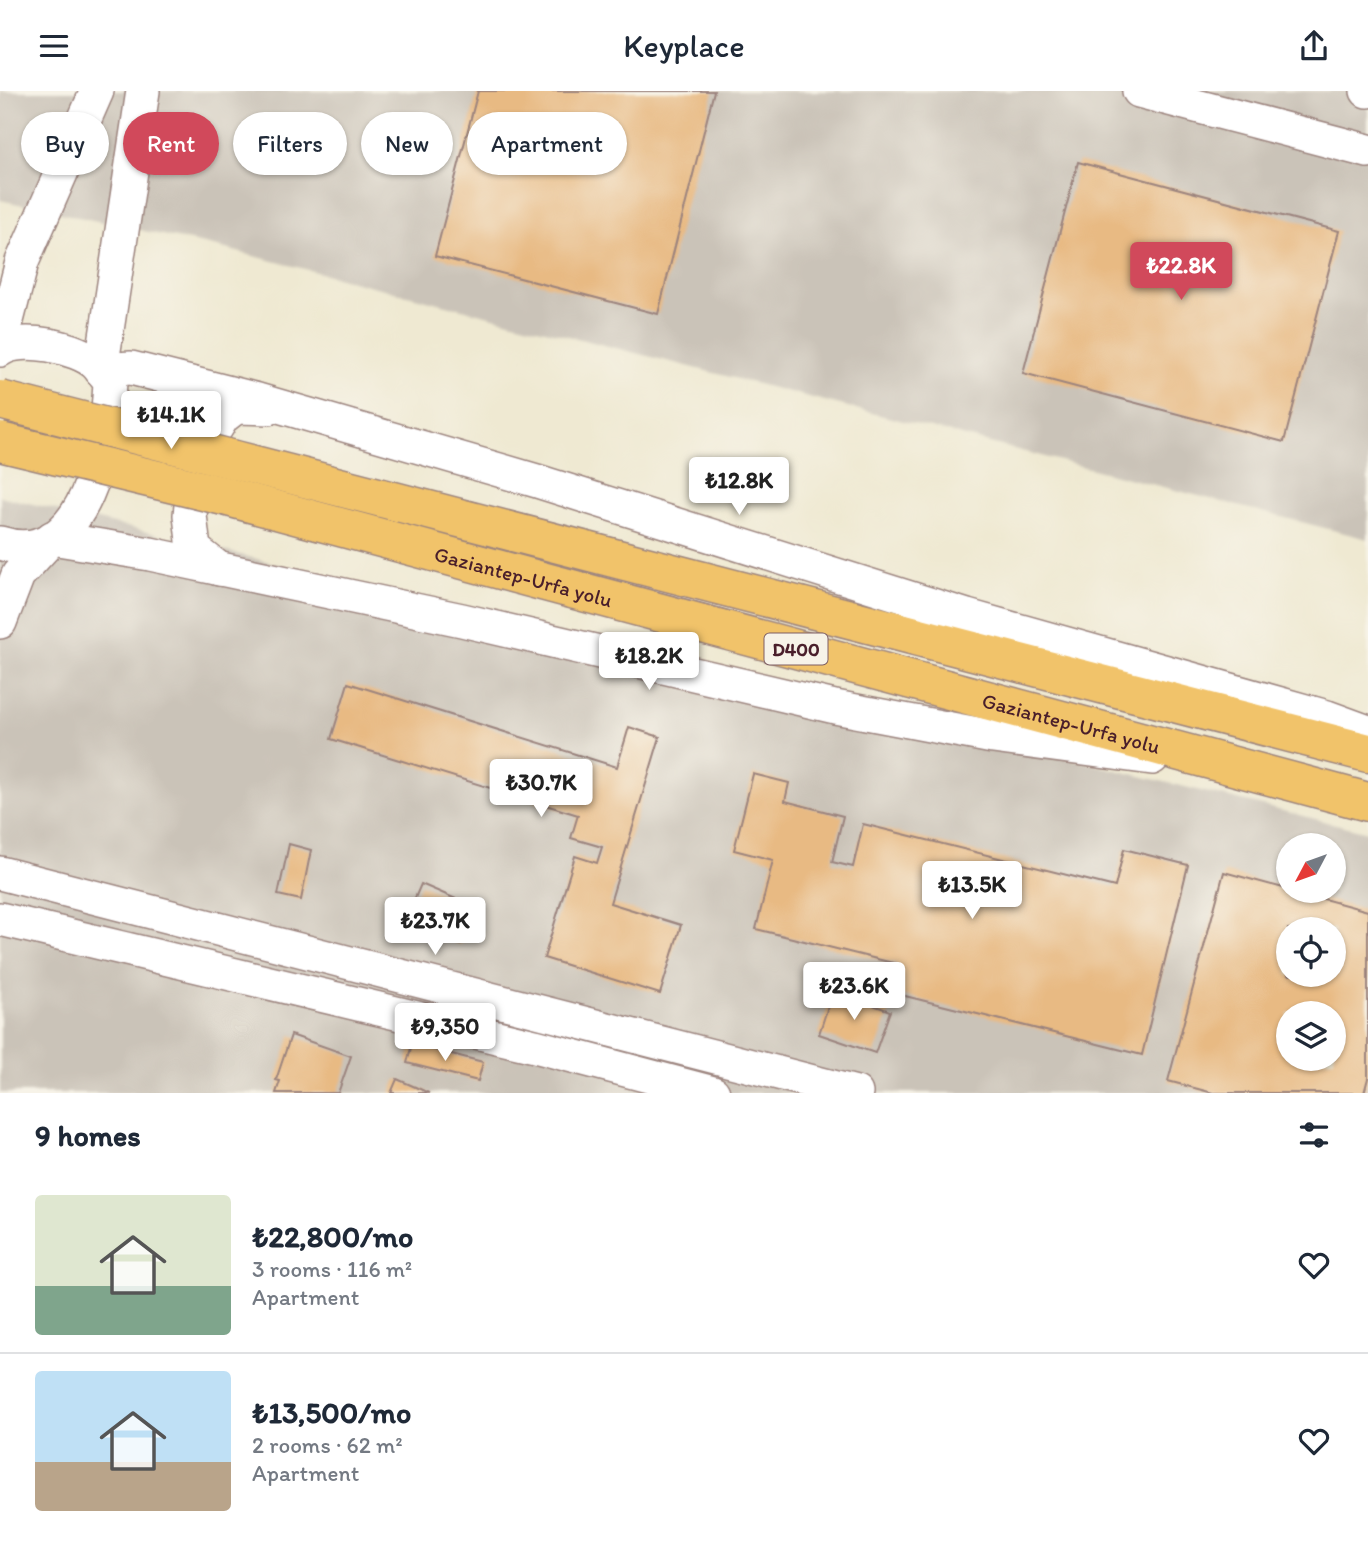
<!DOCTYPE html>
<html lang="en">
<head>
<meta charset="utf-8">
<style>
	body { margin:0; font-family:Itim,sans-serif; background:#f6f6f7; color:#1f2937; height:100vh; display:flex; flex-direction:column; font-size:26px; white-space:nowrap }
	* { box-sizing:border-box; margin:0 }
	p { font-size:23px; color:#747a83 }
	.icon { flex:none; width:38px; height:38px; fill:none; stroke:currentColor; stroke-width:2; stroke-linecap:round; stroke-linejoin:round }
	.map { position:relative; height:1002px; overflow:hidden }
	.drawer { display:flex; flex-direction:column; background:#fff; flex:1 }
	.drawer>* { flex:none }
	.top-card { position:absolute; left:21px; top:21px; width:700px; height:63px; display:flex; gap:14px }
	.needle { width:46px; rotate:229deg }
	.controls { position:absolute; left:1276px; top:742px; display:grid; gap:14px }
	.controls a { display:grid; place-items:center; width:70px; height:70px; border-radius:50%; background:#fff; box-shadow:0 2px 5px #0004; font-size:35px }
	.price { position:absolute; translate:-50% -60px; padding:0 16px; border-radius:7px; background:#fff; color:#222; font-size:23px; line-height:46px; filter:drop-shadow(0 2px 4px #0008) }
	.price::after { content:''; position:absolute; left:50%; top:42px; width:21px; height:16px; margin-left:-10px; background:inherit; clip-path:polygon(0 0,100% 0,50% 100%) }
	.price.on { background:#d1495b; color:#fff }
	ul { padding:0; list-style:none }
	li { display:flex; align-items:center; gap:21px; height:175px; padding:0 35px }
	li+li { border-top:2px solid #e0e1e3 }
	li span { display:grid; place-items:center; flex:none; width:196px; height:140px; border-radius:7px; color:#555 }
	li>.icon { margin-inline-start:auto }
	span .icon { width:84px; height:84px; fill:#fffc; stroke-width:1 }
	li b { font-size:30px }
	h2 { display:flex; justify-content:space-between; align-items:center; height:84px; padding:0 35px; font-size:30px }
	.chip { padding:0 24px; border-radius:32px; background:#fff; box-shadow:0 2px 5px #0004; font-size:24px; line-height:63px }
	.chip.on { background:#d1495b; color:#fff }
	header { display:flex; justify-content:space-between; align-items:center; height:91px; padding:0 35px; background:#fff; font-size:32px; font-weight:600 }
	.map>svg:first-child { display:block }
	.industrial { fill:#cac3b8; fill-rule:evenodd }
	.building { fill:#e8ba83; fill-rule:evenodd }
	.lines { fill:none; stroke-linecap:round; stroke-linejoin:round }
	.tertiary-casing { stroke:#9c847e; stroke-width:36 }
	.trunk-casing { stroke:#9c847e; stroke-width:41 }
	.tertiary { stroke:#fff; stroke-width:33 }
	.trunk { stroke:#f1c36a; stroke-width:38 }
	.trunk-bridge-casing { stroke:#9c847e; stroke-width:41; stroke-linecap:butt }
	.trunk-bridge { stroke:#f1c36a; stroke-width:38 }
	.labels { text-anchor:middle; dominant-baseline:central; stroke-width:5; stroke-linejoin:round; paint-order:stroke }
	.shield { fill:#f7f3e8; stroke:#7e5f64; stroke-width:2 }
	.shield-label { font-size:19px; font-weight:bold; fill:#4a1f2b }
	.street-label { font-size:21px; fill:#4a1f2b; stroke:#f7f3e8 }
</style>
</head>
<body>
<header><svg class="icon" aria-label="menu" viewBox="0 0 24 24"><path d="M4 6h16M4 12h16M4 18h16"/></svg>Keyplace<svg class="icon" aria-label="share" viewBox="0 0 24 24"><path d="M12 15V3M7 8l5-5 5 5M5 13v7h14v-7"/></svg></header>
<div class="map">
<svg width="1368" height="1002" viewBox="0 0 1368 1002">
	<rect width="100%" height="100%" fill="#f7f3e8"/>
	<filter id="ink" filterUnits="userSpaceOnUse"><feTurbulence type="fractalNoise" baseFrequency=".0143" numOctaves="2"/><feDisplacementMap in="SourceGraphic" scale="14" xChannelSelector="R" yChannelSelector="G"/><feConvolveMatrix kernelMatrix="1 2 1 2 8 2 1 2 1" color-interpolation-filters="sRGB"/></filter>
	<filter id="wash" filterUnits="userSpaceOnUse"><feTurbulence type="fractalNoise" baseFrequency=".00686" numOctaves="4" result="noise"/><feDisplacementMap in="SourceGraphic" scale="28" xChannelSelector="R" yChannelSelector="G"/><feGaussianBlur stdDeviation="1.57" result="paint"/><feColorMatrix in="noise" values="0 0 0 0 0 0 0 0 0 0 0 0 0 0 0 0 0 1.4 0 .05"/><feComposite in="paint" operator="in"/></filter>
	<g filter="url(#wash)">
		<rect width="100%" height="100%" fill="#efe9d2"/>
		<g class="industrial">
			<path d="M0,0H1368V448L218,156L0,109Z"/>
			<path d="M0,405L1368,741V1002H0ZM1288,754H1334V800H1288ZM1288,838H1334V884H1288ZM1288,922H1334V968H1288Z"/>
		</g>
		<g id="blocks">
			<g class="building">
				<path d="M478,0H714L658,223L435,165Z"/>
				<path d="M1078,71L1339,140L1284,351L1023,282Z"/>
				<path d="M348,592L617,676L629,636L660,646L610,812L681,834L660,903L544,867L575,765L597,772L602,756L571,747L578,724L331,648Z"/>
				<path d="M753,683L789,692L785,710L843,725L832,771L853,776L863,733L1115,796L1124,758L1188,774L1142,964L889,901L897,873L756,838L773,769L734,759Z"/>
				<path d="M289,753L311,759L301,809L278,804Z"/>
				<path d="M1224,781L1368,820V987L1364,1002H1213L1168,990ZM1288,838H1334V884H1288ZM1288,922H1334V968H1288Z"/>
				<path d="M421,793L477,817L460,854L405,830Z"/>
				<path d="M833,900L890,920L875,962L819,943Z"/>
				<path d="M291,944L351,965L338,1002H276L280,990L276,989Z"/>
				<path d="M412,953L483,971L478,990L407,972Z"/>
				<path d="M397,988L429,1002H391Z"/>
			</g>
		</g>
	</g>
	<g filter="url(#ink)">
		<use href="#blocks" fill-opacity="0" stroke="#9c847e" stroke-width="2"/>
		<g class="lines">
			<defs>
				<g id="tertiary">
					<path d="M143,0L101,279L131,277L258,309L537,390L967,525L1327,626L1368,641"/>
					<path d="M1139,0L1368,60"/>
					<path d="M1367,0H1368"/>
					<path d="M0,257L22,171L97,0"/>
					<path d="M0,259C20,244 78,256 96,273C101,278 106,285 110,290C108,349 87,480 0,452"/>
					<path d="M219,478L194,458L190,424L196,369L223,326L236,316L269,317"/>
					<path d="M0,531L18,484L52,447L150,463L462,529L835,616L993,646L1152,667"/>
					<path d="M0,782L856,1002"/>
					<path d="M0,828L535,955L713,1002"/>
				</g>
				<g id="trunk">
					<path d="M235,369L1368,662"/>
					<path id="s1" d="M224,405L1368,711"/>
				</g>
			</defs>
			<use href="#tertiary" class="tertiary-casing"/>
			<use href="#trunk" class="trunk-casing"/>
			<use href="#tertiary" class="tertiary"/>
			<use href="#trunk" class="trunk"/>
			<defs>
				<g id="trunk-bridge">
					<path d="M0,309L235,369"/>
					<path d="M0,351L224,405"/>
				</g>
			</defs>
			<use href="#trunk-bridge" class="trunk-bridge-casing"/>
			<use href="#trunk-bridge" class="trunk-bridge"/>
		</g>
	</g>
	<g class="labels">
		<rect class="shield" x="764.5" y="542.5" width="63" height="31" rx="5"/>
		<g class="shield-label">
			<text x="796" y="558">D400</text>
		</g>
		<g class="street-label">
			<text stroke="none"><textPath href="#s1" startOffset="310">Gaziantep-Urfa yolu</textPath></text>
			<text stroke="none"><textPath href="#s1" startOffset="877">Gaziantep-Urfa yolu</textPath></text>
		</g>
	</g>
</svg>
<div class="controls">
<a><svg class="needle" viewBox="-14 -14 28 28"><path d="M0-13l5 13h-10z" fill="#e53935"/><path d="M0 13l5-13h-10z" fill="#747a83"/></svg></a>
<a><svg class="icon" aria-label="locate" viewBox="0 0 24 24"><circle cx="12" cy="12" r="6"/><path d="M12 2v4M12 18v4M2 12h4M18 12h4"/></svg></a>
<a><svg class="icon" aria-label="layers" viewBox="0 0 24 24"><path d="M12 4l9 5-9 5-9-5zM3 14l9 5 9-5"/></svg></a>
</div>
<b class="price on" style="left:1181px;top:211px">₺22.8K</b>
<b class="price" style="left:171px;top:360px">₺14.1K</b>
<b class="price" style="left:739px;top:426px">₺12.8K</b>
<b class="price" style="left:649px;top:601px">₺18.2K</b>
<b class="price" style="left:541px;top:728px">₺30.7K</b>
<b class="price" style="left:972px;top:830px">₺13.5K</b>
<b class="price" style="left:435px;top:866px">₺23.7K</b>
<b class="price" style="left:854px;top:931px">₺23.6K</b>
<b class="price" style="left:445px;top:972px">₺9,350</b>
<div class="top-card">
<a class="chip">Buy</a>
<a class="chip on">Rent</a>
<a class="chip">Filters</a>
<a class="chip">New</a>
<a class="chip">Apartment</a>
</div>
</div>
<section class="drawer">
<h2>9 homes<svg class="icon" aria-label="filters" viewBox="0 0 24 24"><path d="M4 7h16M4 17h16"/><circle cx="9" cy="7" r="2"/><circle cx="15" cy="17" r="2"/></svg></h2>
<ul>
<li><span style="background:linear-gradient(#dfe7d0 65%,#7fa58c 0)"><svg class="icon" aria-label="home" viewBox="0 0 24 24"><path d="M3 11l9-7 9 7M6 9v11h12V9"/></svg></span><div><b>₺22,800/mo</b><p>3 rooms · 116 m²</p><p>Apartment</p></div><svg class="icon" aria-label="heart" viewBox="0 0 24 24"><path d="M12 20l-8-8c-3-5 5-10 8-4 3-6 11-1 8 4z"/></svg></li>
<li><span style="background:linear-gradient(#bfe0f5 65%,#b9a48a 0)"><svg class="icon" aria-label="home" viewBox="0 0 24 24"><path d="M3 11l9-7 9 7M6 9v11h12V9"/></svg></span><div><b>₺13,500/mo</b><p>2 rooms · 62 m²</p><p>Apartment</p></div><svg class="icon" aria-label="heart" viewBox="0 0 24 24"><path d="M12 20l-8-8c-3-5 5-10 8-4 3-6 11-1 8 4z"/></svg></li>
</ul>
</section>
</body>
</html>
